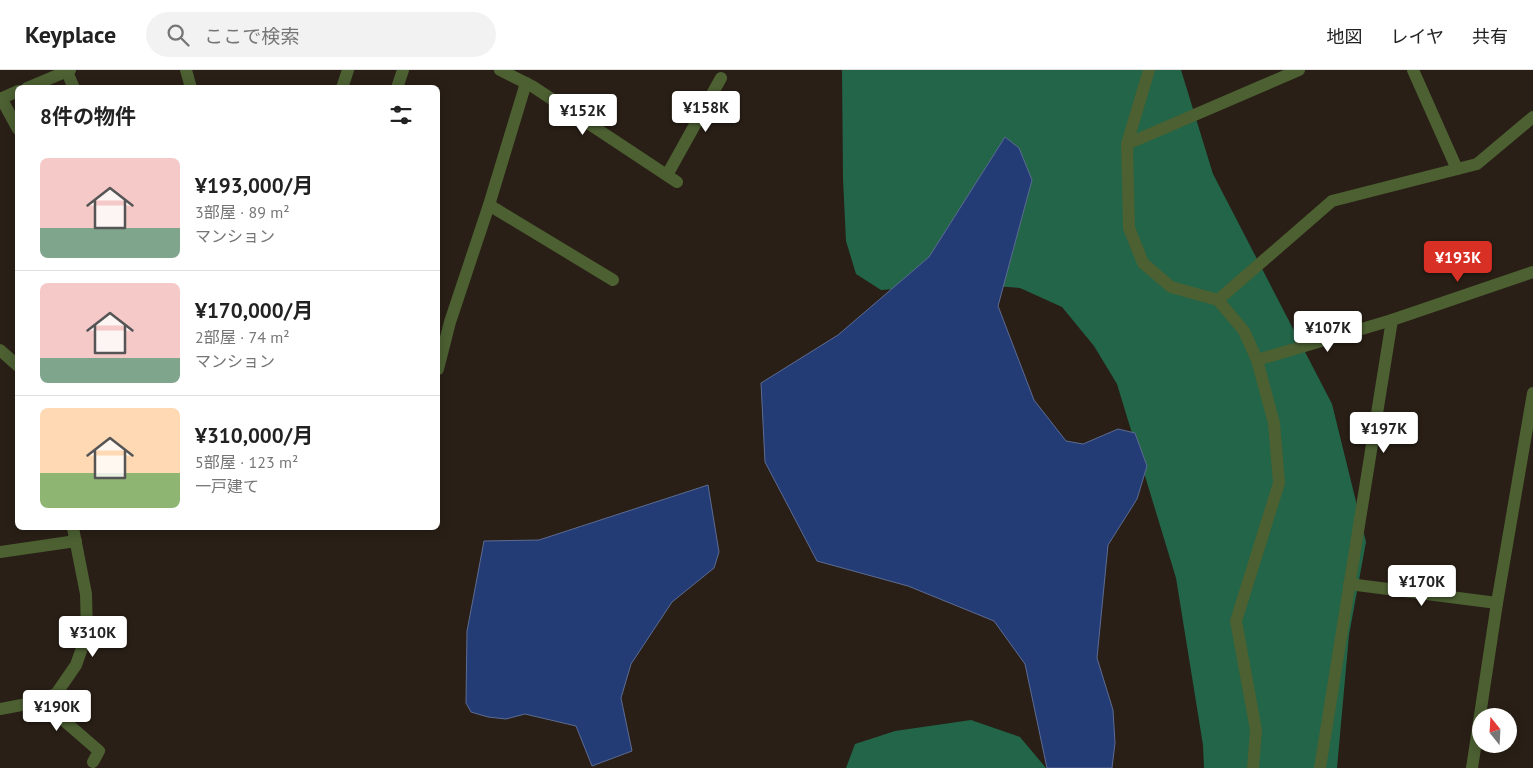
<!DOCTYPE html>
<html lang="ja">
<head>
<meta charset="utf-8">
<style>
	body { margin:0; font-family:"PT Sans","Noto Sans JP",sans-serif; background:#f2f2f2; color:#222; height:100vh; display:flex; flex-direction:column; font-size:19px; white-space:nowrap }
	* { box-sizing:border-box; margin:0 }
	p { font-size:16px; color:#767676 }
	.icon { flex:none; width:28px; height:28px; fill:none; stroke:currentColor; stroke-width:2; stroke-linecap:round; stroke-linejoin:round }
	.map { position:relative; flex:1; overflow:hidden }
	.panel { position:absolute; left:15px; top:15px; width:425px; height:445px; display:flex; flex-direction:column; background:#fff; border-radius:8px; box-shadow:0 2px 12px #0003 }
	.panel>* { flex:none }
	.needle { width:32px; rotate:342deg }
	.controls { position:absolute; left:1472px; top:638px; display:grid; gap:10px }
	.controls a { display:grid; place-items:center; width:45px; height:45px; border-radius:50%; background:#fff; box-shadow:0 2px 12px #0003; font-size:25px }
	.price { position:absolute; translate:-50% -42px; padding:0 11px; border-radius:5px; background:#fff; color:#222; font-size:16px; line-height:32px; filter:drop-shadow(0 1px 2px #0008) }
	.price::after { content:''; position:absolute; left:50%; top:30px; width:15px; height:11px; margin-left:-8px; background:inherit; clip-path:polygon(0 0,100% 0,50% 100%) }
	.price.current { background:#d93025; color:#fff }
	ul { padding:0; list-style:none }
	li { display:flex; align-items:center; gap:15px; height:125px; padding:0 25px }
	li+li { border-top:1px solid #e0e0e0 }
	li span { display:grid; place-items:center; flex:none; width:140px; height:100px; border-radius:8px; color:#555 }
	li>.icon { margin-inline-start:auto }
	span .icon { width:60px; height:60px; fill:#fffc; stroke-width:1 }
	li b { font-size:21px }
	h2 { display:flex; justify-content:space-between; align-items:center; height:60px; padding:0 25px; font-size:21px }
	header { display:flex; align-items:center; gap:30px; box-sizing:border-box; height:70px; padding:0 25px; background:#fff; border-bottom:1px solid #e0e0e0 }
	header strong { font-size:24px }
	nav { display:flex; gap:28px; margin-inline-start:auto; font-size:18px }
	.search { width:350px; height:45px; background:#f2f2f2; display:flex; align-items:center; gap:12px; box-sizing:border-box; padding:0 18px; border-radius:28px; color:#767676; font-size:19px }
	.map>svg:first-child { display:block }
	.forest { fill:#226548 }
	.water { fill:#243c75; stroke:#5c6b92 }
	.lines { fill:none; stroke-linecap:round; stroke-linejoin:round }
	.minor { stroke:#4c6032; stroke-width:12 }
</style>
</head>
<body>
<header>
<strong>Keyplace</strong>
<div class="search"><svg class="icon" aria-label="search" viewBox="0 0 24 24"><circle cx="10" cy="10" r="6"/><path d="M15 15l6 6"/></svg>ここで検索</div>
<nav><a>地図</a><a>レイヤ</a><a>共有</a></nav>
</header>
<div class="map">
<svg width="1533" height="698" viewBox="0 0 1533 698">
	<rect width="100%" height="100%" fill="#291f16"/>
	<g class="forest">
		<path d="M842,0H1181L1213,104L1332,334L1366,472L1349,565L1337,698H1204L1203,675L1176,508L1117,314L1094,276L1062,237L1020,218L967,214L881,220L856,204L846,171L843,109Z"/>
		<path d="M971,650L1020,667L1046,698H846L855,674L895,661Z"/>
	</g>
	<g class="water">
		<path d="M1005,67L1019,78L1032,110L998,236L1034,330L1066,371L1083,374L1118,359L1135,363L1147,396L1137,429L1108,475L1097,588L1113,640L1115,673L1112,698H1047L1025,594L994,551L908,516L817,491L765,392L761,313L838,265L929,187Z"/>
		<path d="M708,415L719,482L714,498L672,532L631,594L621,628L632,681L592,696L576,656L525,644L506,649L488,647L471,642L466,633L467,561L484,471L539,470Z"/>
	</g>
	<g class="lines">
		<g class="minor">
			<path d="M186,0L191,18"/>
			<path d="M500,0L532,16L677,112"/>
			<path d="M1149,0L1127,74L1129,158L1143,193L1171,217L1218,230L1332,131L1477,94L1533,47"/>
			<path d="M1413,0L1457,99"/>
			<path d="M67,2L74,18"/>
			<path d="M526,13L489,135L613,210"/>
			<path d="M27,18L70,0"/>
			<path d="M342,18L348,0"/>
			<path d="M397,18L403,0"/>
			<path d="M1,28L18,59"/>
			<path d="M0,29L18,21"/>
			<path d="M1127,74L1299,0"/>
			<path d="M667,105L721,8"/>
			<path d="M1218,230L1244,261L1257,290L1274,353L1279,413L1236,551L1256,660L1253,698"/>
			<path d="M0,280L18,296"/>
			<path d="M1257,290L1392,250L1533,202"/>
			<path d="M438,299L450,252L489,135"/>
			<path d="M0,482L76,471"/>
			<path d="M1349,514L1497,533"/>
			<path d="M39,629L99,681L93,692"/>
			<path d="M0,639L27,634L56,624L76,595L87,564L86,524L73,458"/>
			<path d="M1320,698L1392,250"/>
			<path d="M1472,698L1497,533L1533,323"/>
		</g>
	</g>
</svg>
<div class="controls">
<a><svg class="needle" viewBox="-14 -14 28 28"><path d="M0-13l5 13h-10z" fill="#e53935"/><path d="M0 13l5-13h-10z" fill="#767676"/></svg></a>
</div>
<b class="price" style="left:706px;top:63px">¥158K</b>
<b class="price" style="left:583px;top:66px">¥152K</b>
<b class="price current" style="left:1458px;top:213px">¥193K</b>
<b class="price" style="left:1328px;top:283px">¥107K</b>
<b class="price" style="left:1384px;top:384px">¥197K</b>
<b class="price" style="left:1422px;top:537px">¥170K</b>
<b class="price" style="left:93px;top:588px">¥310K</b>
<b class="price" style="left:57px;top:662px">¥190K</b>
<section class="panel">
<h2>8件の物件<svg class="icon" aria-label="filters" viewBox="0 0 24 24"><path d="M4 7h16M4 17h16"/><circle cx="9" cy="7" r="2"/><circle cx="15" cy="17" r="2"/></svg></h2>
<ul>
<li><span style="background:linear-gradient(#f6c9c9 70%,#7fa58c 0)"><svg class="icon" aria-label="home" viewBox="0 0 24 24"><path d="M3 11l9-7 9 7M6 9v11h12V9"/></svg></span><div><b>¥193,000/月</b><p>3部屋 · 89 m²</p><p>マンション</p></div></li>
<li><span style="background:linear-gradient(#f6c9c9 75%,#7fa58c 0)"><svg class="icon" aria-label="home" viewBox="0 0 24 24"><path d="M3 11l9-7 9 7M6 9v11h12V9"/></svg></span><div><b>¥170,000/月</b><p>2部屋 · 74 m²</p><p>マンション</p></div></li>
<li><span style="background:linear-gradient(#ffd9b3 65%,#8fb573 0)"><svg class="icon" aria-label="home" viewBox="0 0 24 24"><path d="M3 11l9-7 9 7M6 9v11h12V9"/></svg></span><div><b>¥310,000/月</b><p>5部屋 · 123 m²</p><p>一戸建て</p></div></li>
</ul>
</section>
</div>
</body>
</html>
